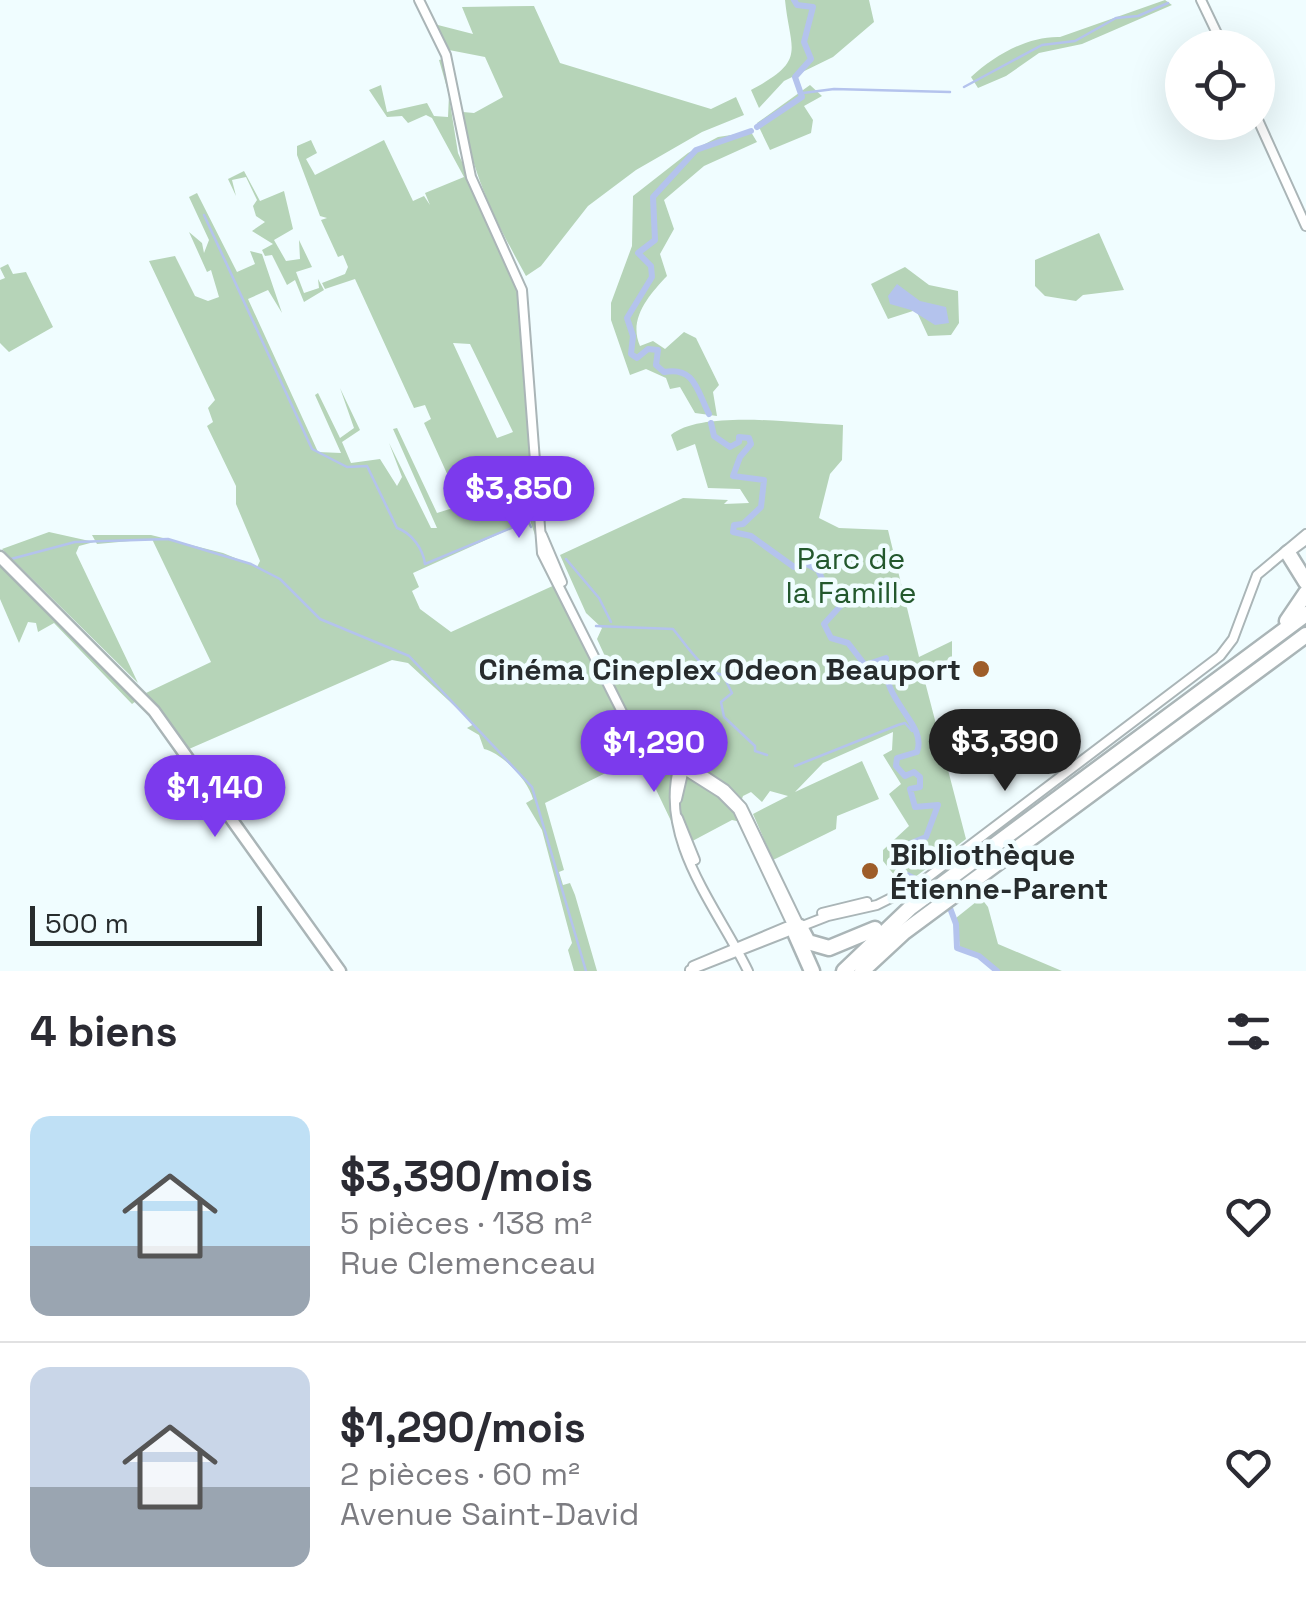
<!DOCTYPE html>
<html lang="fr">
<head>
<meta charset="utf-8">
<style>
	body { margin:0; font-family:"Space Grotesk",sans-serif; background:#f7f7f7; color:#2b2b33; height:100vh; display:flex; flex-direction:column; font-size:38px; white-space:nowrap }
	* { box-sizing:border-box; margin:0 }
	p { font-size:32px; color:#7c7c81 }
	.icon { flex:none; width:55px; height:55px; fill:none; stroke:currentColor; stroke-width:2; stroke-linecap:round; stroke-linejoin:round }
	.map { position:relative; height:971px; overflow:hidden }
	.details { display:flex; flex-direction:column; background:#fff; flex:1 }
	.details>* { flex:none }
	.buttons { position:absolute; left:1165px; top:30px; display:grid; gap:20px }
	.buttons a { display:grid; place-items:center; width:110px; height:110px; border-radius:50%; background:#fff; box-shadow:0 10px 40px #0002; font-size:50px }
	.scale { position:absolute; left:30px; bottom:25px; width:232px; box-sizing:border-box; padding-left:10px; border:5px solid #272c2d; border-top:0; font-size:28px; line-height:35px; white-space:nowrap; color:#272c2d; -webkit-text-stroke:8px #f0fdff; paint-order:stroke }
	.price { position:absolute; translate:-50% -85px; padding:0 22px; border-radius:35px; background:#7c3aed; color:#fff; font-size:32px; line-height:65px; filter:drop-shadow(0 2px 5px #0008) }
	.price::after { content:''; position:absolute; left:50%; top:60px; width:30px; height:22px; margin-left:-15px; background:inherit; clip-path:polygon(0 0,100% 0,50% 100%) }
	.price.current { background:#222; color:#fff }
	ul { padding:0; list-style:none }
	li { display:flex; align-items:center; gap:30px; height:250px; padding:0 30px }
	li+li { border-top:2px solid #e1e1e2 }
	li span { display:grid; place-items:center; flex:none; width:280px; height:200px; border-radius:20px; color:#555 }
	li>.icon { margin-inline-start:auto }
	span .icon { width:120px; height:120px; fill:#fffc; stroke-width:1 }
	li b { font-size:42px }
	h2 { display:flex; justify-content:space-between; align-items:center; height:120px; padding:0 30px; font-size:42px }
	.map>svg:first-child { display:block }
	.green { fill:#b6d4b8; fill-rule:evenodd }
	.water { fill:#b4c3ed }
	.lines { fill:none; stroke-linecap:round; stroke-linejoin:round }
	.stream { stroke:#b4c3ed; stroke-width:2.5 }
	.river { stroke:#b4c3ed; stroke-width:6 }
	.minor-casing { stroke:#aab5b7; stroke-width:12 }
	.major-casing { stroke:#aab5b7; stroke-width:15 }
	.highway-casing { stroke:#aab5b7; stroke-width:19 }
	.minor { stroke:#fff; stroke-width:8 }
	.major { stroke:#fff; stroke-width:10 }
	.highway { stroke:#fff; stroke-width:14 }
	.poi-dot { fill:#9e5d29; stroke:#f0fdff; stroke-width:4 }
	.labels { text-anchor:middle; dominant-baseline:central; stroke-width:9; stroke-linejoin:round; paint-order:stroke }
	.park-label { font-size:30px; fill:#23582d; stroke:#f0fdff }
	.poi-label { font-size:30px; font-weight:bold; fill:#272c2d; stroke:#f0fdff; text-anchor:end }
</style>
</head>
<body>
<div class="map">
<svg width="1306" height="971" viewBox="0 0 1306 971">
	<rect width="100%" height="100%" fill="#f0fdff"/>
	<g class="green">
		<path d="M785,0H869L874,22L833,57L784,81L759,108L751,90C808,60 790,51 785,0Z"/>
		<path d="M1165,0L1172,5L1082,44L1039,53L1006,76L978,88L971,77C994,56 1027,36 1060,37Z"/>
		<path d="M534,6L560,63L711,109L736,97L744,115L702,132L636,170L588,206L541,266L526,276C497,224 470,172 463,112L474,113L503,97L485,57L449,50L434,24L473,34L462,7Z"/>
		<path d="M443,59L458,153L510,269L520,303L533,432L536,543L545,565L530,520L413,573L419,587L412,591L420,609L451,632L557,584L610,681L616,680L597,639L602,628L586,613L560,555L683,498L728,500L724,504L749,503L740,489L708,488L695,444L677,451L671,435C702,409 801,424 843,425L842,460L830,474L819,518L839,528L888,530L919,657L952,641V663L928,680L924,678L966,839L903,886L883,861V850L909,826L889,794L901,784L883,755L892,750L893,732L823,763L795,792L862,761L879,799L837,816L836,829L773,860L753,814L788,796L770,791L762,802L751,792L743,796L738,810L741,822L732,820L683,846L640,756L545,803L564,870L559,872L563,885L570,883L575,895L597,971H574L568,950L572,943L542,830L526,803L533,799C528,780 502,753 484,749L479,735L467,728L474,724L408,663L392,660L189,749L146,693L211,662L152,539L97,544L92,535H151L223,553L257,567L260,561L236,504V486L207,426L213,422L208,408L215,400L149,261L175,256L195,296L208,301L219,297L211,270L207,272L189,232L202,243L204,253L209,240L189,197L197,193L237,272L255,264L250,251L262,254L282,313L268,290L248,299L318,452L341,453L315,395L318,393L340,438L354,428L340,388L360,430L342,442L351,463L380,459L397,486L402,477L389,443L431,528H437L393,429L397,428L437,513L453,508L449,496L454,489L424,423L431,419L425,405L414,408L355,279L325,289L322,283L345,274L348,267L343,255L338,257L321,220L327,218L320,216L297,155V146L311,140L317,153L306,159L315,175L384,140L413,201L424,196L430,205L425,193L464,177L432,118L426,115L408,123L402,116L387,117L369,90L381,85L387,112L427,103L434,116L448,117L449,95L439,60ZM453,343L470,344L513,432L497,438Z"/>
		<path d="M810,85L822,96L804,106L813,120L811,133L770,150L757,123Z"/>
		<path d="M751,132L757,142L704,166L664,200L674,229L660,254L667,276C649,295 628,319 640,346L653,341L665,349L684,332L696,338L719,385L713,392L717,416L695,413L680,387L670,389L666,378L646,369L630,375L611,320V303L632,246L633,196L688,153L718,137Z"/>
		<path d="M244,171L260,201L284,191L293,229L274,240L286,261L300,259L299,240L312,267L296,272L304,293L319,288L318,279L324,290L304,302L295,280L287,285L272,255L265,256L262,250L273,244L252,231L265,222L256,216L253,206L257,200L246,177L232,180L236,196L228,179Z"/>
		<path d="M1099,233L1124,290L1083,295L1076,301L1045,296L1035,286V260Z"/>
		<path d="M8,264L13,274L26,272L53,327L9,352L0,343V280L5,278L0,268Z"/>
		<path d="M905,267L929,285L958,291L959,323L951,335L928,336L916,310L888,319L871,284Z"/>
		<path d="M49,532L94,542L79,546L76,553L138,683L2,549Z"/>
		<path d="M0,562L136,701L132,704L54,623L38,632L36,623L28,622L19,643L0,599Z"/>
		<path d="M981,898L988,907L998,944L1062,971H1000L980,955L960,948L956,918Z"/>
	</g>
	<path class="water" d="M897,284L920,301L946,307L949,323L935,325L911,310L890,304L888,296Z"/>
	<g class="lines">
		<g class="stream">
			<path d="M964,87L1042,45L1075,41L1116,18L1138,16L1168,3"/>
			<path d="M803,93L834,89L950,92"/>
			<path d="M204,215L312,449L347,467L367,466L397,528C412,533 423,549 425,564L528,521L531,527"/>
			<path d="M11,559L75,542L168,539L251,564L280,579L320,619L409,656L532,787L586,971"/>
			<path d="M566,559L599,598L611,622"/>
			<path d="M596,626L673,629C685,643 702,672 723,675L732,693L721,702L724,717L755,746V751L767,755"/>
			<path d="M795,766L898,725L905,723L912,731"/>
		</g>
		<g class="river">
			<path d="M757,127L802,97L795,77L811,59L804,42L813,7L797,5L794,0"/>
			<path d="M709,414C697,391 695,366 664,372L656,365L658,350L648,349L637,358L631,354L633,336L627,318L652,277L651,266L638,253L655,240L653,197L696,150L751,131"/>
			<path d="M711,423L714,436L730,447L739,442V437L749,438L751,444L740,457L733,476L764,480L761,507L743,524L734,525L733,532L751,536L794,567L807,564L818,570L828,592L843,590L844,602L824,624L831,638L848,643L865,665L886,658C880,702 928,723 917,752L897,758L896,766L905,776L914,772L920,777V787L910,789L915,807L938,805L926,837L897,849L894,863L901,872L934,888"/>
			<path d="M947,900L956,924L957,948L979,956L997,971"/>
		</g>
		<defs>
			<g id="minor">
				<path d="M419,0L446,55L471,177L522,290L542,553L625,718L656,752L721,793L738,810L794,929"/>
				<path d="M1201,0L1224,48"/>
				<path d="M1258,120L1306,226"/>
				<path d="M542,535L562,582"/>
				<path d="M1287,554L1306,540"/>
				<path d="M652,741L725,789L742,807L800,927"/>
				<path d="M679,765C658,840 717,907 748,971"/>
				<path d="M677,799L684,769"/>
				<path d="M678,818L695,860"/>
				<path d="M822,913L867,902"/>
				<path d="M693,966L786,927"/>
				<path d="M690,970L828,916L877,905L919,884L1220,656L1233,639L1257,575L1306,534"/>
			</g>
			<path id="major" d="M0,557L154,711L340,971"/>
			<g id="highway">
				<path d="M1288,553L1306,582"/>
				<path d="M1287,621L1306,593"/>
				<path d="M800,927L808,942L829,948L875,929"/>
				<path d="M796,935L812,971"/>
				<path d="M844,971L910,908L1306,614"/>
				<path d="M862,971L904,932L1306,635"/>
			</g>
		</defs>
		<use href="#minor" class="minor-casing"/>
		<use href="#major" class="major-casing"/>
		<use href="#highway" class="highway-casing"/>
		<use href="#minor" class="minor"/>
		<use href="#major" class="major"/>
		<use href="#highway" class="highway"/>
	</g>
	<g class="poi-dot">
		<circle cx="981" cy="669" r="10"/>
		<circle cx="870" cy="871" r="10"/>
	</g>
	<g class="labels">
		<g class="park-label">
			<text x="851" y="558">Parc de<tspan x="851" dy="34">la Famille</tspan></text>
		</g>
		<g class="poi-label">
			<text x="961" y="669">Cinéma Cineplex Odeon Beauport</text>
			<text x="890" y="854" text-anchor="start">Bibliothèque<tspan x="890" dy="34">Étienne-Parent</tspan></text>
		</g>
	</g>
</svg>
<div class="buttons">
<a><svg class="icon" aria-label="locate" viewBox="0 0 24 24"><circle cx="12" cy="12" r="6"/><path d="M12 2v4M12 18v4M2 12h4M18 12h4"/></svg></a>
</div>
<div class="scale">500 m</div>
<b class="price" style="left:519px;top:541px">$3,850</b>
<b class="price current" style="left:1005px;top:794px">$3,390</b>
<b class="price" style="left:654px;top:795px">$1,290</b>
<b class="price" style="left:215px;top:840px">$1,140</b>
</div>
<section class="details">
<h2>4 biens<svg class="icon" aria-label="filters" viewBox="0 0 24 24"><path d="M4 7h16M4 17h16"/><circle cx="9" cy="7" r="2"/><circle cx="15" cy="17" r="2"/></svg></h2>
<ul>
<li><span style="background:linear-gradient(#bfe0f5 65%,#9aa5b1 0)"><svg class="icon" aria-label="home" viewBox="0 0 24 24"><path d="M3 11l9-7 9 7M6 9v11h12V9"/></svg></span><div><b>$3,390/mois</b><p>5 pièces · 138 m²</p><p>Rue Clemenceau</p></div><svg class="icon" aria-label="heart" viewBox="0 0 24 24"><path d="M12 20l-8-8c-3-5 5-10 8-4 3-6 11-1 8 4z"/></svg></li>
<li><span style="background:linear-gradient(#c9d6e8 60%,#9aa5b1 0)"><svg class="icon" aria-label="home" viewBox="0 0 24 24"><path d="M3 11l9-7 9 7M6 9v11h12V9"/></svg></span><div><b>$1,290/mois</b><p>2 pièces · 60 m²</p><p>Avenue Saint-David</p></div><svg class="icon" aria-label="heart" viewBox="0 0 24 24"><path d="M12 20l-8-8c-3-5 5-10 8-4 3-6 11-1 8 4z"/></svg></li>
</ul>
</section>
</body>
</html>
